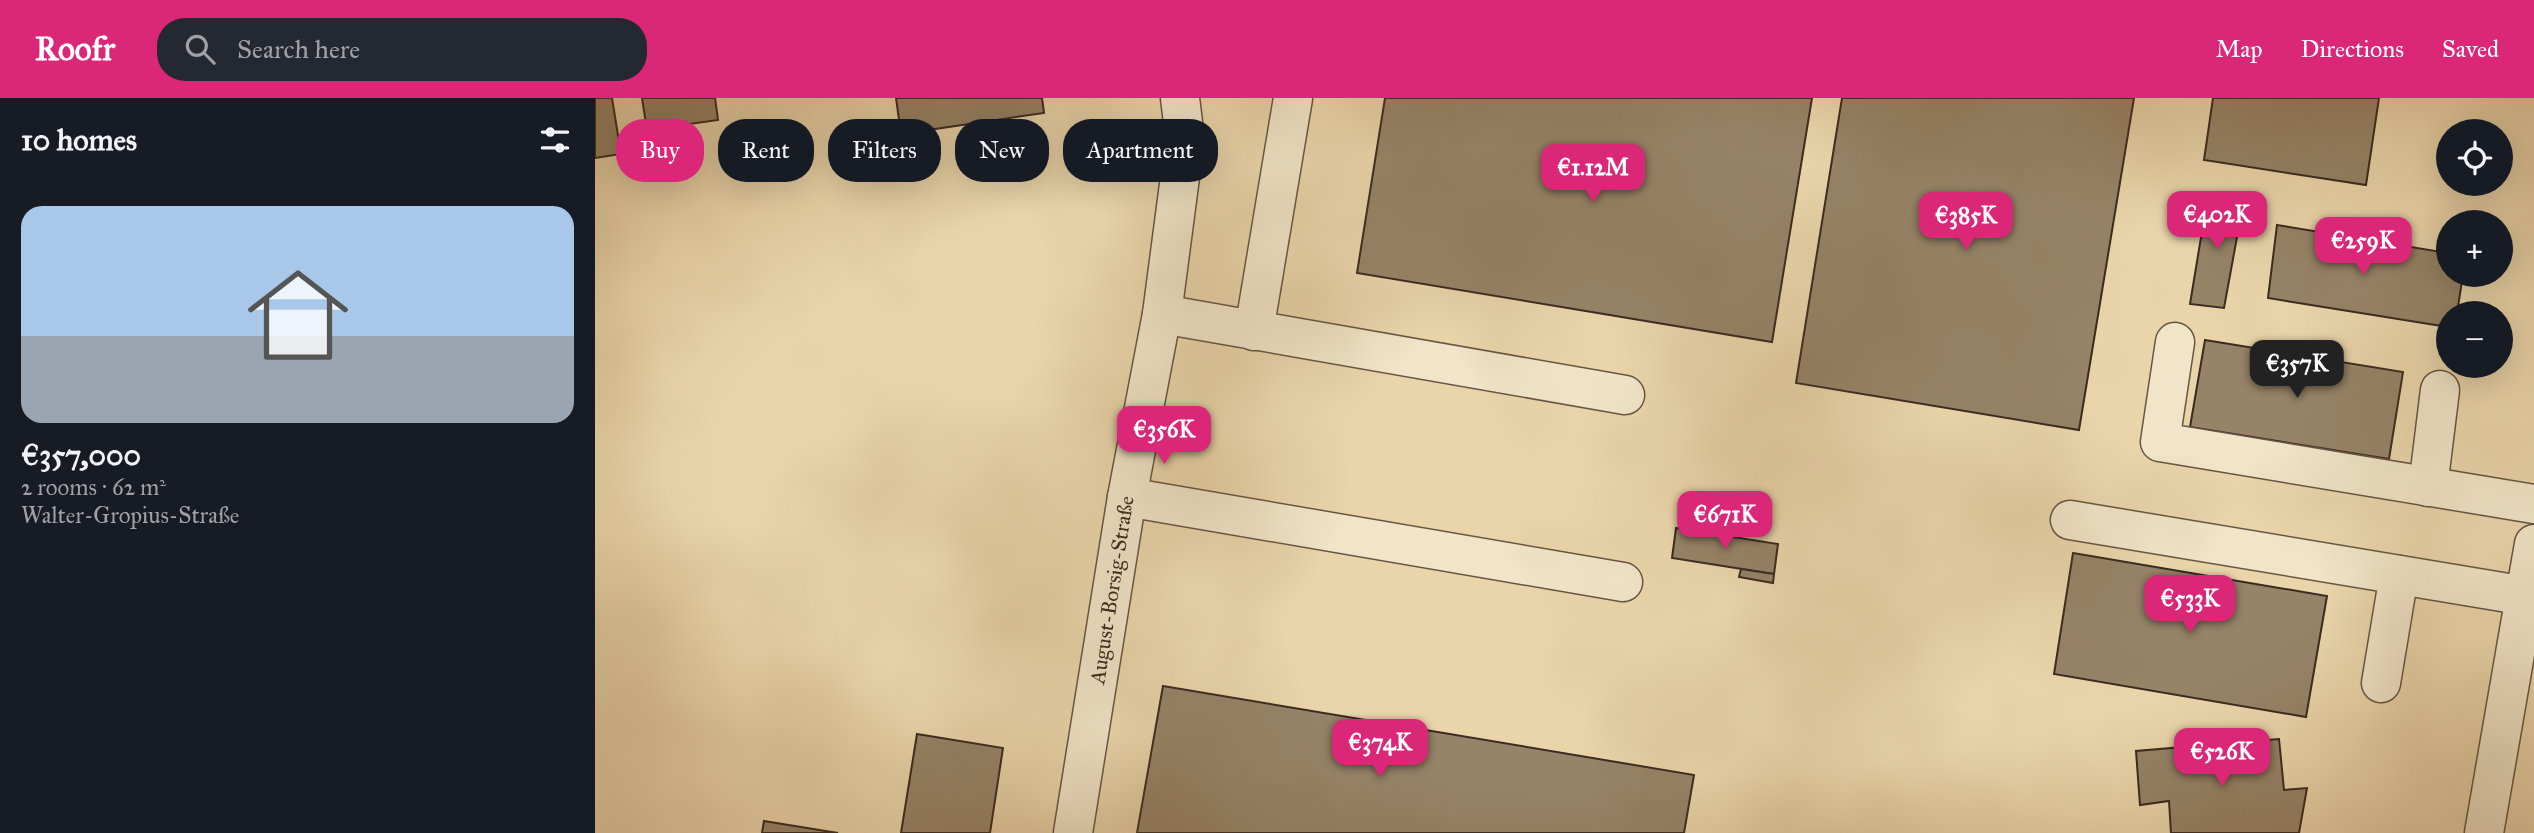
<!DOCTYPE html>
<html lang="en">
<head>
<meta charset="utf-8">
<style>
	body { margin:0; font-family:"IM FELL Great Primer",serif; background:#242831; color:#f1f3f6; height:100vh; display:flex; flex-direction:column; font-size:26px; white-space:nowrap }
	* { box-sizing:border-box; margin:0 }
	p { font-size:23px; color:#9ea1a6 }
	.icon { flex:none; width:38px; height:38px; fill:none; stroke:currentColor; stroke-width:2; stroke-linecap:round; stroke-linejoin:round }
	.map { position:relative; flex:1; overflow:hidden }
	.sheet { display:flex; flex-direction:column; background:#171b24; width:595px }
	.sheet>* { flex:none }
	.banner { position:absolute; left:21px; top:21px; width:665px; height:63px; display:flex; gap:14px }
	.controls { position:absolute; left:1841px; top:21px; display:grid; gap:14px }
	.controls a { display:grid; place-items:center; width:77px; height:77px; border-radius:50%; background:#171b24; box-shadow:0 7px 28px #0002; font-size:35px }
	.price { position:absolute; translate:-50% -60px; padding:0 16px; border-radius:14px; background:#db2777; color:#fff; font-size:23px; line-height:46px; filter:drop-shadow(0 2px 4px #0008) }
	.price::after { content:''; position:absolute; left:50%; top:42px; width:21px; height:16px; margin-left:-10px; background:inherit; clip-path:polygon(0 0,100% 0,50% 100%) }
	.price.active { background:#222; color:#fff }
	ul { padding:0; list-style:none }
	li { display:grid; align-content:center; gap:14px; height:371px; padding:0 21px }
	li span { display:grid; place-items:center; height:217px; border-radius:21px; color:#555 }
	li>.icon { margin-inline-start:auto }
	span .icon { width:126px; height:126px; fill:#fffc; stroke-width:1 }
	li b { font-size:30px }
	h2 { display:flex; justify-content:space-between; align-items:center; height:84px; padding:0 21px; font-size:30px }
	.pill { padding:0 24px; border-radius:28px; background:#171b24; box-shadow:0 7px 28px #0002; font-size:24px; line-height:63px }
	.pill.active { background:#db2777; color:#fff }
	header { display:flex; align-items:center; gap:42px; box-sizing:border-box; height:98px; padding:0 35px; background:#db2777; color:#fff }
	header strong { font-size:33px }
	nav { display:flex; gap:38px; margin-inline-start:auto; font-size:24px }
	.search { width:490px; height:63px; background:#242831; display:flex; align-items:center; gap:18px; box-sizing:border-box; padding:0 24px; border-radius:28px; color:#9ea1a6; font-size:26px }
	main { display:flex; flex:1; min-height:0 }
	.map>svg:first-child { display:block }
	.building { fill:#968368; stroke:#3a2b20; stroke-width:2 }
	.lines { fill:none; stroke-linecap:round; stroke-linejoin:round }
	.minor-casing { stroke:#665643; stroke-width:41 }
	.minor { stroke:#f1e4c8; stroke-width:38 }
	.labels { text-anchor:middle; dominant-baseline:central; stroke-width:5; stroke-linejoin:round; paint-order:stroke }
	.street-label { font-size:21px; fill:#3a2b20; stroke:#f1e4c8 }
</style>
</head>
<body>
<header>
<strong>Roofr</strong>
<div class="search"><svg class="icon" aria-label="search" viewBox="0 0 24 24"><circle cx="10" cy="10" r="6"/><path d="M15 15l6 6"/></svg>Search here</div>
<nav><a>Map</a><a>Directions</a><a>Saved</a></nav>
</header>
<main>
<section class="sheet">
<h2>10 homes<svg class="icon" aria-label="filters" viewBox="0 0 24 24"><path d="M4 7h16M4 17h16"/><circle cx="9" cy="7" r="2"/><circle cx="15" cy="17" r="2"/></svg></h2>
<ul>
<li><span style="background:linear-gradient(#a9c7e8 60%,#9aa5b1 0)"><svg class="icon" aria-label="home" viewBox="0 0 24 24"><path d="M3 11l9-7 9 7M6 9v11h12V9"/></svg></span><div><b>€357,000</b><p>2 rooms · 62 m²</p><p>Walter-Gropius-Straße</p></div></li>
</ul>
</section>
<div class="map">
<svg width="1939" height="735" viewBox="0 0 1939 735">
	<rect width="100%" height="100%" fill="#ead5ab"/>
	<filter id="stains"><feTurbulence type="fractalNoise" baseFrequency=".00286" numOctaves="4"/><feColorMatrix values="0 0 0 0 .2 0 0 0 0 .09 0 0 0 0 .02 0 0 0 .5 -.17"/></filter>
	<radialGradient id="worn" r=".72"><stop offset=".6" stop-color="#630" stop-opacity="0"/><stop offset="1" stop-color="#630" stop-opacity=".3"/></radialGradient>
	<g class="building">
		<path d="M0,0H17L26,56L0,60Z"/>
		<path d="M47,0H120L123,22L52,32Z"/>
		<path d="M301,0H447L449,15L306,36Z"/>
		<path d="M790,0H1217L1177,244L762,175Z"/>
		<path d="M1247,0H1539L1484,332L1201,285Z"/>
		<path d="M1618,0H1784L1771,87L1609,62Z"/>
		<path d="M1613,97L1649,101L1629,210L1595,206Z"/>
		<path d="M1682,127L1853,155V177H1868L1862,215H1853V229L1673,200Z"/>
		<path d="M1610,242L1808,274L1794,361L1595,329Z"/>
		<path d="M1081,430L1183,446L1179,476L1077,460Z"/>
		<path d="M1478,455L1732,498L1711,619L1459,576Z"/>
		<path d="M1146,471L1179,476L1178,485L1144,479Z"/>
		<path d="M568,588L1099,677L1089,735H542Z"/>
		<path d="M322,636L408,650L395,735H306Z"/>
		<path d="M1684,641L1689,692L1712,690L1704,735H1576L1574,703L1545,707L1541,653Z"/>
		<path d="M169,723L243,735H167Z"/>
	</g>
	<g class="lines">
		<defs>
			<g id="minor">
				<path d="M567,216L1030,297"/>
				<path d="M659,233L698,0"/>
				<path d="M1580,244L1565,344L1939,406"/>
				<path d="M1833,389L1845,292"/>
				<path d="M532,399L1028,484"/>
				<path d="M1475,422L1931,498"/>
				<path d="M1786,585L1804,477"/>
				<path d="M478,735L532,399L567,216L590,41L585,0"/>
				<path d="M1889,735L1939,446"/>
			</g>
		</defs>
		<use href="#minor" class="minor-casing"/>
		<use href="#minor" class="minor"/>
	</g>
	<g class="labels">
		<g class="street-label">
			<text transform="translate(517 492) rotate(-81)">August-Borsig-Straße</text>
		</g>
	</g>
	<rect width="100%" height="100%" filter="url(#stains)"/>
	<rect width="100%" height="100%" fill="url(#worn)"/>
</svg>
<div class="controls">
<a><svg class="icon" aria-label="locate" viewBox="0 0 24 24"><circle cx="12" cy="12" r="6"/><path d="M12 2v4M12 18v4M2 12h4M18 12h4"/></svg></a>
<a>+</a>
<a>−</a>
</div>
<b class="price" style="left:998px;top:106px">€1.12M</b>
<b class="price" style="left:1622px;top:153px">€402K</b>
<b class="price" style="left:1371px;top:154px">€385K</b>
<b class="price" style="left:1768px;top:179px">€259K</b>
<b class="price active" style="left:1702px;top:302px">€357K</b>
<b class="price" style="left:569px;top:368px">€356K</b>
<b class="price" style="left:1130px;top:453px">€671K</b>
<b class="price" style="left:1595px;top:537px">€533K</b>
<b class="price" style="left:785px;top:681px">€374K</b>
<b class="price" style="left:1627px;top:690px">€526K</b>
<div class="banner">
<a class="pill active">Buy</a>
<a class="pill">Rent</a>
<a class="pill">Filters</a>
<a class="pill">New</a>
<a class="pill">Apartment</a>
</div>
</div>
</main>
</body>
</html>
